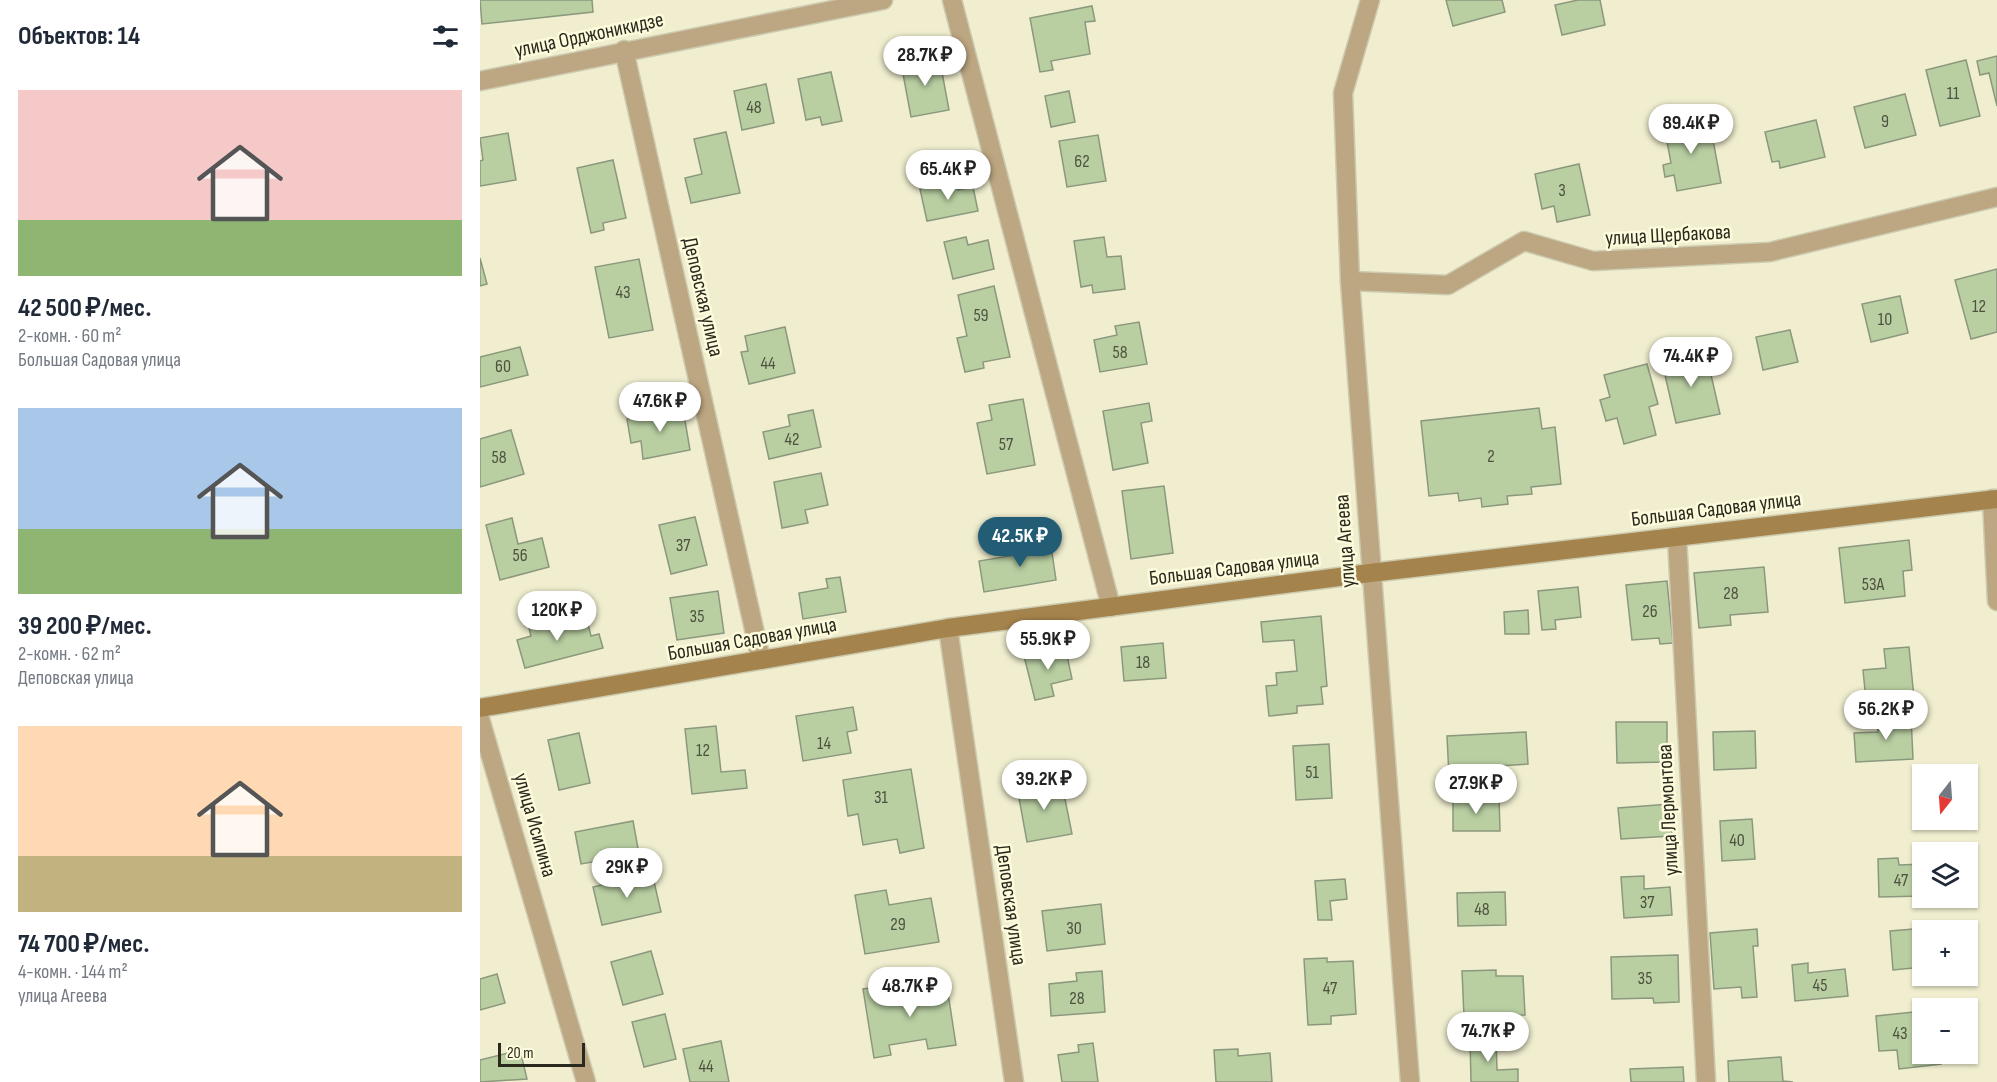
<!DOCTYPE html>
<html lang="ru">
<head>
<meta charset="utf-8">
<style>
	body { margin:0; font-family:"Sofia Sans Condensed",sans-serif; background:#f6f6f7; color:#1f2937; height:100vh; display:flex; flex-direction:column; font-size:22px; white-space:nowrap }
	* { box-sizing:border-box; margin:0 }
	p { font-size:20px; color:#747a83 }
	.icon { flex:none; width:33px; height:33px; fill:none; stroke:currentColor; stroke-width:2; stroke-linecap:round; stroke-linejoin:round }
	.map { position:relative; flex:1; overflow:hidden }
	.drawer { display:flex; flex-direction:column; background:#fff; width:480px }
	.drawer>* { flex:none }
	.needle { width:39px; rotate:197deg }
	.fabs { position:absolute; left:1432px; top:764px; display:grid; gap:12px }
	.fabs a { display:grid; place-items:center; width:66px; height:66px; border-radius:0px; background:#fff; box-shadow:0 2px 4px #0004; font-size:30px }
	.scale { position:absolute; left:18px; bottom:15px; width:87px; box-sizing:border-box; padding-left:6px; border:3px solid #2a291e; border-top:0; font-size:16px; line-height:21px; white-space:nowrap; color:#2a291e; -webkit-text-stroke:4px #fdfbdc; paint-order:stroke }
	.price { position:absolute; translate:-50% -51px; padding:0 14px; border-radius:21px; background:#fff; color:#222; font-size:20px; line-height:39px; filter:drop-shadow(0 2px 3px #0008) }
	.price::after { content:''; position:absolute; left:50%; top:36px; width:18px; height:14px; margin-left:-9px; background:inherit; clip-path:polygon(0 0,100% 0,50% 100%) }
	.price.selected { background:#225d75; color:#fff }
	ul { padding:0; list-style:none }
	li { display:grid; align-content:center; gap:12px; height:318px; padding:0 18px }
	li span { display:grid; place-items:center; height:186px; border-radius:0px; color:#555 }
	li>.icon { margin-inline-start:auto }
	span .icon { width:108px; height:108px; fill:#fffc; stroke-width:1 }
	li b { font-size:26px }
	h2 { display:flex; justify-content:space-between; align-items:center; height:72px; padding:0 18px; font-size:26px }
	main { display:flex; flex:1; min-height:0 }
	.map>svg:first-child { display:block }
	.building { fill:#b9cfa2; stroke:#8c987e; stroke-width:1.5 }
	.lines { fill:none; stroke-linecap:round; stroke-linejoin:round }
	.minor-casing { stroke:#cccbaf; stroke-width:21 }
	.secondary-casing { stroke:#cccbaf; stroke-width:21 }
	.minor { stroke:#bda682; stroke-width:18 }
	.secondary { stroke:#a5834c; stroke-width:18 }
	.labels { text-anchor:middle; dominant-baseline:central; stroke-width:5; stroke-linejoin:round; paint-order:stroke }
	.number-label { font-size:18px; fill:#4e523f }
	.street-label { font-size:21px; fill:#2a291e; stroke:#fdfbdc }
</style>
</head>
<body>
<main>
<section class="drawer">
<h2>Объектов: 14<svg class="icon" aria-label="filters" viewBox="0 0 24 24"><path d="M4 7h16M4 17h16"/><circle cx="9" cy="7" r="2"/><circle cx="15" cy="17" r="2"/></svg></h2>
<ul>
<li><span style="background:linear-gradient(#f6c9c9 70%,#8fb573 0)"><svg class="icon" aria-label="home" viewBox="0 0 24 24"><path d="M3 11l9-7 9 7M6 9v11h12V9"/></svg></span><div><b>42 500 ₽/мес.</b><p>2-комн. · 60 m²</p><p>Большая Садовая улица</p></div></li>
<li><span style="background:linear-gradient(#a9c7e8 65%,#8fb573 0)"><svg class="icon" aria-label="home" viewBox="0 0 24 24"><path d="M3 11l9-7 9 7M6 9v11h12V9"/></svg></span><div><b>39 200 ₽/мес.</b><p>2-комн. · 62 m²</p><p>Деповская улица</p></div></li>
<li><span style="background:linear-gradient(#ffd9b3 70%,#c2b280 0)"><svg class="icon" aria-label="home" viewBox="0 0 24 24"><path d="M3 11l9-7 9 7M6 9v11h12V9"/></svg></span><div><b>74 700 ₽/мес.</b><p>4-комн. · 144 m²</p><p>улица Агеева</p></div></li>
</ul>
</section>
<div class="map">
<svg width="1517" height="1082" viewBox="0 0 1517 1082">
	<rect width="100%" height="100%" fill="#f0eecf"/>
	<g class="building">
		<path d="M0,0H112L113,12L2,24Z"/>
		<path d="M966,0H1022L1025,12L973,26Z"/>
		<path d="M1098,0H1120L1125,25L1082,35L1075,5Z"/>
		<path d="M612,6L615,21L605,22L610,54L571,61L573,70L560,72L550,18Z"/>
		<path d="M459,56L469,110L431,117L421,63Z"/>
		<path d="M1517,56V106L1509,73L1500,75L1497,61Z"/>
		<path d="M1486,60L1500,116L1460,126L1446,70Z"/>
		<path d="M351,72L362,121L342,125L340,117L326,120L318,79Z"/>
		<path d="M286,84L294,123L262,130L254,91Z"/>
		<path d="M589,91L595,122L571,127L565,96Z"/>
		<path d="M1425,94L1436,135L1385,148L1374,107Z"/>
		<path d="M1201,116L1204,129L1230,124L1241,183L1197,191L1194,175L1185,177L1183,165L1191,163L1183,120Z"/>
		<path d="M1336,120L1345,157L1300,168L1299,161L1292,162L1285,132Z"/>
		<path d="M246,132L260,193L211,203L205,178L222,174L214,139Z"/>
		<path d="M28,133L36,180L0,186V161L3,160L0,138Z"/>
		<path d="M618,135L626,181L587,187L579,141Z"/>
		<path d="M133,160L146,218L123,223L124,230L111,233L97,168Z"/>
		<path d="M1099,164L1110,215L1077,222L1074,206L1062,209L1055,174Z"/>
		<path d="M476,182L478,190L493,187L498,211L447,221L440,189Z"/>
		<path d="M486,237L488,245L508,240L514,269L473,279L464,242Z"/>
		<path d="M624,237L627,257L641,256L645,289L613,293L612,285L601,287L594,241Z"/>
		<path d="M0,258L7,284L0,286Z"/>
		<path d="M159,259L173,330L129,338L115,267Z"/>
		<path d="M1517,269V332L1491,339L1475,280Z"/>
		<path d="M514,286L530,357L503,362L504,368L485,372L477,338L487,336L478,295Z"/>
		<path d="M1420,296L1428,333L1391,342L1382,304Z"/>
		<path d="M659,322L667,364L620,372L614,340L637,335L635,326Z"/>
		<path d="M305,327L315,373L269,384L261,352L268,351L265,336Z"/>
		<path d="M1310,330L1318,362L1283,370L1276,337Z"/>
		<path d="M40,347L48,375L0,387V357Z"/>
		<path d="M1226,353L1240,414L1196,423L1182,362Z"/>
		<path d="M1167,364L1178,404L1169,407L1176,435L1144,444L1137,418L1126,421L1120,400L1130,397L1124,375Z"/>
		<path d="M543,399L555,465L507,474L497,423L512,420L509,405Z"/>
		<path d="M669,403L672,421L661,423L668,463L633,470L623,411Z"/>
		<path d="M1059,408L1062,429L1075,427L1081,484L1051,487L1052,494L1027,496L1028,504L1002,507L1001,498L979,501L978,493L949,496L941,421Z"/>
		<path d="M203,409L210,450L163,459L161,441L151,443L147,419Z"/>
		<path d="M333,410L341,447L289,459L283,432L310,426L308,415Z"/>
		<path d="M31,430L44,474L0,487V439Z"/>
		<path d="M341,473L348,505L325,510L328,523L302,528L294,482Z"/>
		<path d="M684,486L693,553L651,559L642,491Z"/>
		<path d="M215,517L227,565L191,574L179,525Z"/>
		<path d="M32,518L38,544L62,538L69,567L20,580L6,525Z"/>
		<path d="M570,539L576,580L504,592L499,561L541,554L540,544Z"/>
		<path d="M1429,540L1432,570L1423,571L1425,596L1365,603L1359,548Z"/>
		<path d="M1284,567L1288,612L1250,615L1251,625L1219,628L1214,573Z"/>
		<path d="M360,577L366,612L323,619L319,593L348,588L346,579Z"/>
		<path d="M1187,581L1193,643L1180,644L1179,638L1152,640L1146,585Z"/>
		<path d="M1098,587L1101,617L1075,620L1076,629L1062,630L1058,591Z"/>
		<path d="M238,591L244,633L197,640L190,598Z"/>
		<path d="M1048,610L1049,634H1025L1024,612Z"/>
		<path d="M81,616L83,626L107,620L111,636L119,634L123,648L45,668L37,640L51,636L48,624Z"/>
		<path d="M841,616L847,686L841,687L843,704L817,706V713L789,716L786,686L797,685L796,673L817,671L814,640L783,642L781,622Z"/>
		<path d="M683,643L686,678L644,681L641,647Z"/>
		<path d="M585,646L592,679L571,684L574,696L555,700L544,656Z"/>
		<path d="M1429,647L1434,698L1412,700V708L1387,711L1383,670L1406,668L1404,649Z"/>
		<path d="M373,707L377,730L367,732L371,753L323,761L316,716Z"/>
		<path d="M1431,716L1433,759L1376,762L1374,733L1398,732L1397,718Z"/>
		<path d="M1136,722H1187V762L1137,763Z"/>
		<path d="M236,726L241,772L265,770L267,788L212,794L205,729Z"/>
		<path d="M1275,731L1276,768L1234,770L1233,732Z"/>
		<path d="M1046,732L1048,764L1018,766L1019,785L989,787L988,775L969,776L967,736Z"/>
		<path d="M99,733L110,783L79,790L68,740Z"/>
		<path d="M849,744L852,798L816,800L813,746Z"/>
		<path d="M431,769L444,848L420,853L417,839L383,845L378,814L368,816L363,780Z"/>
		<path d="M581,779L592,834L547,842L537,787Z"/>
		<path d="M1019,798L1020,831H973V799Z"/>
		<path d="M1190,804L1192,836L1141,839L1138,808Z"/>
		<path d="M1272,819L1275,859L1242,861L1240,821Z"/>
		<path d="M153,821L159,854L101,864L95,832Z"/>
		<path d="M1418,858L1419,865L1443,864V896L1399,897L1398,859Z"/>
		<path d="M172,873L181,912L122,925L113,887Z"/>
		<path d="M1164,876V889L1190,887L1192,915L1144,918L1141,877Z"/>
		<path d="M865,879L867,899L850,901L852,920H838L835,881Z"/>
		<path d="M406,890L409,905L451,898L459,942L385,954L375,895Z"/>
		<path d="M1025,892L1026,925L978,926L977,893Z"/>
		<path d="M621,904L625,944L567,951L562,911Z"/>
		<path d="M1446,928L1443,930V967L1413,970L1410,931Z"/>
		<path d="M1277,929L1278,946H1273L1277,997L1262,998L1261,987L1234,989L1230,933Z"/>
		<path d="M171,951L183,994L143,1005L131,962Z"/>
		<path d="M1198,955L1199,1002L1174,1003L1173,998L1132,999L1131,957Z"/>
		<path d="M847,958V962L873,961L876,1014L851,1016V1024L828,1025L824,959Z"/>
		<path d="M1328,963V973L1365,969L1368,996L1315,1001L1312,965Z"/>
		<path d="M1016,970V976H1043L1045,1015L984,1017L982,971Z"/>
		<path d="M622,971L625,1012L571,1016L569,984L597,981L596,973Z"/>
		<path d="M17,974L25,1003L0,1010V979Z"/>
		<path d="M466,980L476,1045L448,1049L446,1039L409,1045L411,1055L394,1058L383,989L411,985L413,1000L441,995L439,984Z"/>
		<path d="M1443,1011V1053H1460L1461,1064L1419,1069L1417,1050L1399,1051L1396,1016Z"/>
		<path d="M185,1014L196,1059L164,1067L152,1022Z"/>
		<path d="M990,1039H1016L1017,1070L1038,1069V1082H991Z"/>
		<path d="M241,1041L249,1082H210L203,1049Z"/>
		<path d="M613,1043L618,1082H582L578,1055L599,1052L598,1045Z"/>
		<path d="M758,1049V1056L790,1053L792,1082H736L734,1050Z"/>
		<path d="M40,1050L47,1079L0,1082V1060Z"/>
		<path d="M1301,1057L1303,1081L1313,1082H1249L1248,1061Z"/>
		<path d="M1203,1067L1204,1082H1151L1150,1069Z"/>
	</g>
	<g class="lines">
		<defs>
			<g id="minor">
				<path d="M472,0L631,607"/>
				<path d="M890,0L863,93L870,281L930,1082"/>
				<path d="M144,50L281,660"/>
				<path d="M0,81L403,0"/>
				<path d="M870,281L968,285L1044,241L1113,261L1290,252L1517,197"/>
				<path d="M1512,499L1517,601"/>
				<path d="M1197,537L1226,1082"/>
				<path d="M468,628L534,1082"/>
				<path d="M0,719L106,1082"/>
			</g>
			<path id="secondary" d="M0,708L468,628L890,573L1517,499"/>
		</defs>
		<use href="#minor" class="minor-casing"/>
		<use href="#secondary" class="secondary-casing"/>
		<use href="#minor" class="minor"/>
		<use href="#secondary" class="secondary"/>
	</g>
	<g class="labels">
		<g class="number-label">
			<text x="1473" y="93">11</text>
			<text x="274" y="107">48</text>
			<text x="1405" y="121">9</text>
			<text x="602" y="161">62</text>
			<text x="1082" y="190">3</text>
			<text x="143" y="292">43</text>
			<text x="1499" y="306">12</text>
			<text x="501" y="315">59</text>
			<text x="1405" y="319">10</text>
			<text x="640" y="352">58</text>
			<text x="288" y="363">44</text>
			<text x="23" y="366">60</text>
			<text x="312" y="439">42</text>
			<text x="526" y="444">57</text>
			<text x="1011" y="456">2</text>
			<text x="19" y="457">58</text>
			<text x="203" y="545">37</text>
			<text x="40" y="555">56</text>
			<text x="1393" y="584">53А</text>
			<text x="1251" y="593">28</text>
			<text x="1170" y="611">26</text>
			<text x="217" y="616">35</text>
			<text x="663" y="662">18</text>
			<text x="344" y="743">14</text>
			<text x="223" y="750">12</text>
			<text x="832" y="772">51</text>
			<text x="401" y="797">31</text>
			<text x="1257" y="840">40</text>
			<text x="1421" y="880">47</text>
			<text x="1167" y="902">37</text>
			<text x="1002" y="909">48</text>
			<text x="418" y="924">29</text>
			<text x="594" y="928">30</text>
			<text x="1165" y="978">35</text>
			<text x="1340" y="985">45</text>
			<text x="850" y="988">47</text>
			<text x="597" y="998">28</text>
			<text x="1420" y="1033">43</text>
			<text x="226" y="1066">44</text>
		</g>
		<g class="street-label">
			<text transform="translate(109 35) rotate(-12)">улица Орджоникидзе</text>
			<text transform="translate(1188 235) rotate(-3)">улица Щербакова</text>
			<text transform="translate(223 297) rotate(77)">Деповская улица</text>
			<text transform="translate(1236 509) rotate(-7)">Большая Садовая улица</text>
			<text transform="translate(865 541) rotate(-94)">улица Агеева</text>
			<text transform="translate(754 568) rotate(-7)">Большая Садовая улица</text>
			<text transform="translate(272 639) rotate(-10)">Большая Садовая улица</text>
			<text transform="translate(1188 810) rotate(-93)">улица Лермонтова</text>
			<text transform="translate(55 825) rotate(74)">улица Исипина</text>
			<text transform="translate(531 905) rotate(82)">Деповская улица</text>
		</g>
	</g>
</svg>
<div class="fabs">
<a><svg class="needle" viewBox="-14 -14 28 28"><path d="M0-13l5 13h-10z" fill="#e53935"/><path d="M0 13l5-13h-10z" fill="#747a83"/></svg></a>
<a><svg class="icon" aria-label="layers" viewBox="0 0 24 24"><path d="M12 4l9 5-9 5-9-5zM3 14l9 5 9-5"/></svg></a>
<a>+</a>
<a>−</a>
</div>
<div class="scale">20 m</div>
<b class="price" style="left:445px;top:87px">28.7K ₽</b>
<b class="price" style="left:1211px;top:155px">89.4K ₽</b>
<b class="price" style="left:468px;top:201px">65.4K ₽</b>
<b class="price" style="left:1211px;top:388px">74.4K ₽</b>
<b class="price" style="left:180px;top:433px">47.6K ₽</b>
<b class="price selected" style="left:540px;top:568px">42.5K ₽</b>
<b class="price" style="left:77px;top:642px">120K ₽</b>
<b class="price" style="left:568px;top:671px">55.9K ₽</b>
<b class="price" style="left:1406px;top:741px">56.2K ₽</b>
<b class="price" style="left:564px;top:811px">39.2K ₽</b>
<b class="price" style="left:996px;top:815px">27.9K ₽</b>
<b class="price" style="left:147px;top:899px">29K ₽</b>
<b class="price" style="left:430px;top:1018px">48.7K ₽</b>
<b class="price" style="left:1008px;top:1063px">74.7K ₽</b>
</div>
</main>
</body>
</html>
